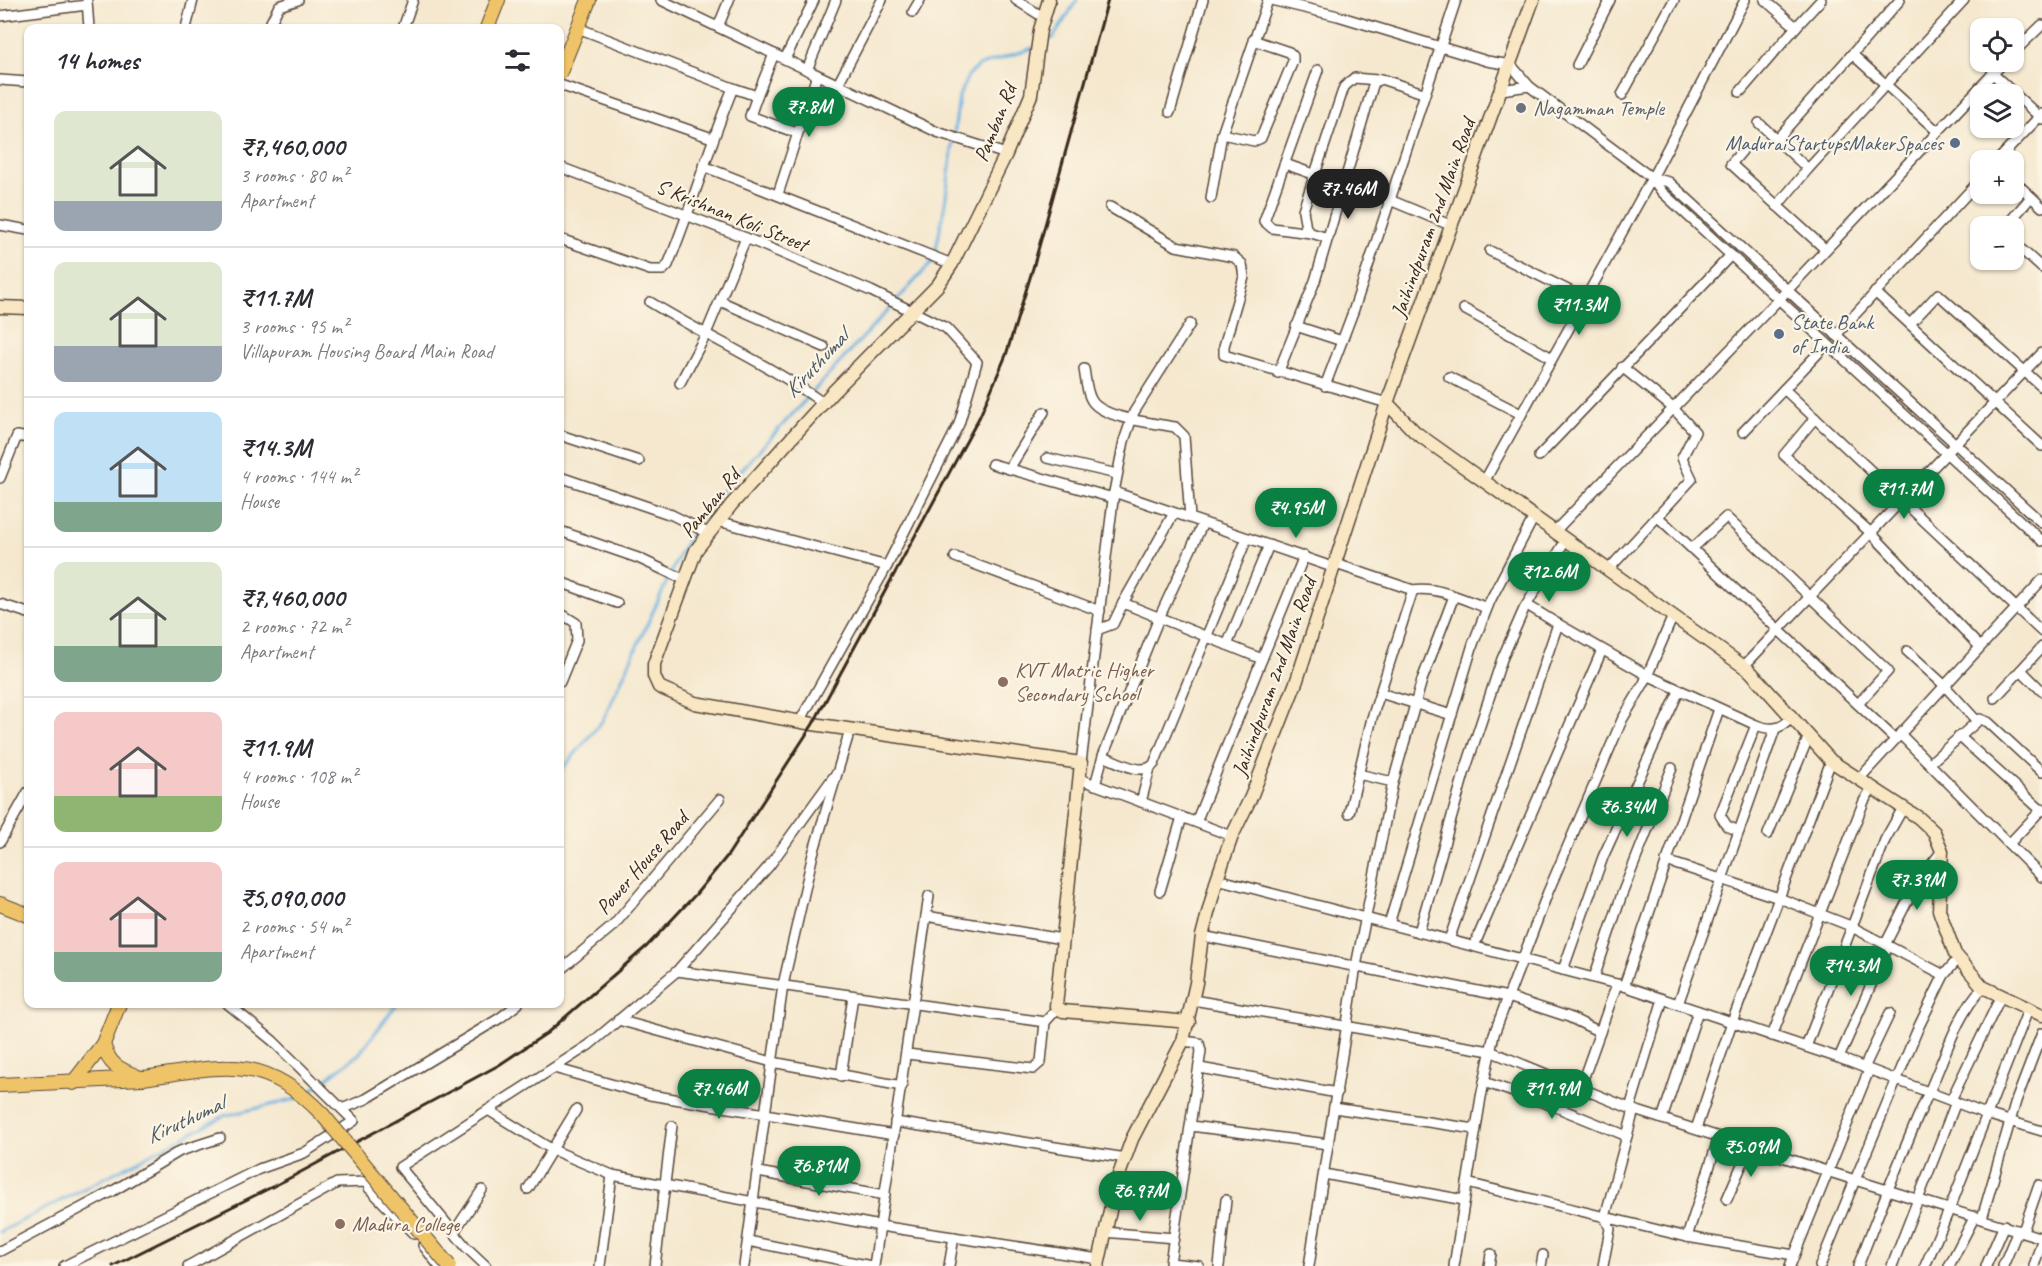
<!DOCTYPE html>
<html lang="en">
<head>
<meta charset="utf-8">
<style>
	body { margin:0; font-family:Caveat,sans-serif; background:#f2f2f3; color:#2b2b33; height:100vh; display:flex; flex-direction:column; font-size:22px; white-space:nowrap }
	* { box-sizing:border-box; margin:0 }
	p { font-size:20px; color:#7c7c81 }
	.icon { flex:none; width:33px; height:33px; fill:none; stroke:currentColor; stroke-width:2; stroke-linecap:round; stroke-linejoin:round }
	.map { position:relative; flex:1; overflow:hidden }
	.side { position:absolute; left:24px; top:24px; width:540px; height:984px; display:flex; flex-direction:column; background:#fff; border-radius:12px; box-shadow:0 2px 4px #0004 }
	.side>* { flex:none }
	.buttons { position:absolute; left:1970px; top:18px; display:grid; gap:12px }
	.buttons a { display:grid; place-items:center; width:54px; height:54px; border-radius:12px; background:#fff; box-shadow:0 2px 4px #0004; font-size:30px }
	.price { position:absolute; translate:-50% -51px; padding:0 14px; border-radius:21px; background:#0b8043; color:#fff; font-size:20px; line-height:39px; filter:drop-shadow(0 2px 3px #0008) }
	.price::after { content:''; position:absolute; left:50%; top:36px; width:18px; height:14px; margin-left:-9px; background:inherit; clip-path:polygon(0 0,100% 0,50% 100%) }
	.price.selected { background:#222; color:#fff }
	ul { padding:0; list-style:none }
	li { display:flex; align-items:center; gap:18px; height:150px; padding:0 30px }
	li+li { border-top:2px solid #e1e1e2 }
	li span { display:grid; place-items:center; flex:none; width:168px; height:120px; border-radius:12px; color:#555 }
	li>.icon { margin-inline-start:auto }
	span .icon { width:72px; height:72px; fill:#fffc; stroke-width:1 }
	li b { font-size:26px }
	h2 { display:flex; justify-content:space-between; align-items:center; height:72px; padding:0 30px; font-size:26px }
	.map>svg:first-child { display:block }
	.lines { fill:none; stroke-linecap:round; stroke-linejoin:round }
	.stream { stroke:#69b1e0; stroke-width:3 }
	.street-casing { stroke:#574639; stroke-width:12 }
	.secondary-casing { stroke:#574639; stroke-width:15 }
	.primary-casing { stroke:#574639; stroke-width:16 }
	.street { stroke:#fff; stroke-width:9 }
	.secondary { stroke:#f9e7c3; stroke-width:12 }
	.primary { stroke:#efc469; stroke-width:14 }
	.rail { stroke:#3b2a1e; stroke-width:3 }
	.primary-bridge-casing { stroke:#574639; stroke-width:16; stroke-linecap:butt }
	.primary-bridge { stroke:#efc469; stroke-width:14 }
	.worship-dot { fill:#6b7280; stroke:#fcf5e5; stroke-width:2 }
	.service-dot { fill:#5c6f8a; stroke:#fcf5e5; stroke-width:2 }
	.education-dot { fill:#8d6e63; stroke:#fcf5e5; stroke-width:2 }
	.labels { text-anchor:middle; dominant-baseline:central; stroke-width:4.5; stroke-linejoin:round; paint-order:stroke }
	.worship-label { font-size:21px; fill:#5b616d; stroke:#fcf5e5; text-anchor:start }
	.street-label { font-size:21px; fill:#3b2a1e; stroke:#fcf5e5 }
	.service-label { font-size:21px; fill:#4e5e75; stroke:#fcf5e5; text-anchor:end }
	.education-label { font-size:21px; fill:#785e54; stroke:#fcf5e5; text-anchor:start }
	.water-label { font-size:22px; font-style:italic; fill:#4b5962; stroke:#fcf5e5 }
</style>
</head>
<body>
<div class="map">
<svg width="2042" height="1266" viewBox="0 0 2042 1266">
	<rect width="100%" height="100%" fill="#fcf5e5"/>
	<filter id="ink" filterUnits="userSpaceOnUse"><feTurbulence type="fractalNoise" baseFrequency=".0167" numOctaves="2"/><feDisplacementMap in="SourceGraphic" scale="12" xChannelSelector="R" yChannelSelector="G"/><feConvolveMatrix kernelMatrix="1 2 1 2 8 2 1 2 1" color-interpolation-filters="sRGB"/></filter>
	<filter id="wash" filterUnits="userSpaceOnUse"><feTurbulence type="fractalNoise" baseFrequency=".008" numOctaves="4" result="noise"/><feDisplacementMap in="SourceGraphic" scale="24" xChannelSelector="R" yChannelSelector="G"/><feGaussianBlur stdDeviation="1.35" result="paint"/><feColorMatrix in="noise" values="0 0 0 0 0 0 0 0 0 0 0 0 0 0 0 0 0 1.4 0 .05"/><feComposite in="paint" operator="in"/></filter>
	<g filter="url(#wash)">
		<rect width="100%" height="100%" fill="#f5e8cf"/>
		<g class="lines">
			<g class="stream">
				<path d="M1042,43L1053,38L1077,0"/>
				<path d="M935,254L945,204L959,96L968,76L978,66L1033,48"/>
				<path d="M560,772L603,720L681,551L708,506L934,260"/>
				<path d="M306,1094L359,1054L397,1004"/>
				<path d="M0,1232L224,1116L300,1098"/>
			</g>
		</g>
	</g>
	<g filter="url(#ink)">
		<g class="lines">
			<defs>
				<g id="street">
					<path d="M661,0L937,132L1006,154"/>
					<path d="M1016,0L1043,17"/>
					<path d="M1271,0L1338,16L1487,61L1511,65L1529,86L1652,178L1662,192L2042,541"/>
					<path d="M87,1L89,28"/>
					<path d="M913,12L920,0"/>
					<path d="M0,16L87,5"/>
					<path d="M718,27L729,0"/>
					<path d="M1796,27L1821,0"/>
					<path d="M186,28L193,0"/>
					<path d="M268,28L279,6L298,0"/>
					<path d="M403,28L413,0"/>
					<path d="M578,28L733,88"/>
					<path d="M2013,53L2042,25"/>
					<path d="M1852,54L1937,131"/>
					<path d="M785,59L814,0"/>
					<path d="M1577,65L1610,0"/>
					<path d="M807,70L836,0"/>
					<path d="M1992,73L2042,119"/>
					<path d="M0,80L28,82"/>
					<path d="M838,84L882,0"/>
					<path d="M560,85L712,138"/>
					<path d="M1501,90L1529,86"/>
					<path d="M1740,92L1796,27L1765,0"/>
					<path d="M1622,95L1674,0"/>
					<path d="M757,96L750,116L797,133"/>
					<path d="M1170,112L1203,0"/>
					<path d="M1759,123L1808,169L1964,0"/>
					<path d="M1222,134L1254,141L1261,138L1293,61V56L1289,52L1253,40"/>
					<path d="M1777,139L1900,0"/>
					<path d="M1742,151L1731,164L1825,249"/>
					<path d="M1998,160L2042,114"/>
					<path d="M1285,164L1316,175"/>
					<path d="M703,166L952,264"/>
					<path d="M560,167L746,238L871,291L946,328L977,362L959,424L887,566L800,721"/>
					<path d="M1652,178L1669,182L2042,523"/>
					<path d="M2013,180L2042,207"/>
					<path d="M1344,181L1450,225"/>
					<path d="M778,194L817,75"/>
					<path d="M1211,198L1222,134L1268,0"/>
					<path d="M1777,206L1808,169"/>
					<path d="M1110,207L1176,246L1234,257L1242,264L1244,277L1224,346V355L1387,403"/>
					<path d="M0,225L28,230"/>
					<path d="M2006,226L2031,197"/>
					<path d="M1311,233L1272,228L1264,221L1318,70"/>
					<path d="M1328,238L1311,233L1306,229L1303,210L1344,87L1354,78L1377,80"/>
					<path d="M560,239L650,270H663L668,265C692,207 709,146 733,88L757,96L774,54"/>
					<path d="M2013,242L2042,268"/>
					<path d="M1490,251L1584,298"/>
					<path d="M1875,292L2042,446"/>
					<path d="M720,301L824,347"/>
					<path d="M650,302C707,337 769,364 823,403"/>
					<path d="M1464,309L1552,358"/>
					<path d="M1910,324L1938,294L2042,387"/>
					<path d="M1296,326L1342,341"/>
					<path d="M1836,335L1980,180"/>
					<path d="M1084,369C1086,379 1086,392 1092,401C1104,419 1155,423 1175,427L1184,436L1190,518"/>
					<path d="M1278,373L1315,281L1374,82L1381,79L1423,93"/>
					<path d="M1449,377L1521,414"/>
					<path d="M680,383L705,336L746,238"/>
					<path d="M1325,386L1353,312L1456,0"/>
					<path d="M1784,389L2042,632"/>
					<path d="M1815,418L1784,455L1871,533L1979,646"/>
					<path d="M1743,432L1827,344"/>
					<path d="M560,435L639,461"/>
					<path d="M1539,456L1731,255"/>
					<path d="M1047,458L1117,474"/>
					<path d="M992,464L1113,498"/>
					<path d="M1009,469L1044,412"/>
					<path d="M560,477L672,515L708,533"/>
					<path d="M0,478L17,436L28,438"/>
					<path d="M1484,482L1652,178L1745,0"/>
					<path d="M1114,492L1335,568"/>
					<path d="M1657,516L1895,739"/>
					<path d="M718,521L887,566"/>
					<path d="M560,531L638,558L683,579"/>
					<path d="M1554,532L1779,299L2004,62"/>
					<path d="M1693,548L1726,517L1888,671L1858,704"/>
					<path d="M955,557L1100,611"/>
					<path d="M1336,564L1413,590"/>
					<path d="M1608,570L1692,479L1682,458L1695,432L1673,408L1622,367"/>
					<path d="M560,582L617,603"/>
					<path d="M1123,603L1174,513"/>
					<path d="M0,604L28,613"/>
					<path d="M1527,605L1558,624"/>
					<path d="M560,613L576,623L577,640L560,682"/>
					<path d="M1097,630L1113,624L1123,603L1262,659L1196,822"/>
					<path d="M1227,645L1269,545"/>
					<path d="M1907,651L1943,684L1976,720"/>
					<path d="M1262,659L1304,556"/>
					<path d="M1743,667L2042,353"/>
					<path d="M2021,670L2042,691"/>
					<path d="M1380,693L1452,715"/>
					<path d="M1995,698L2042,647"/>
					<path d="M1900,734L2009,844L2042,809"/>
					<path d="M1959,736L2042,811"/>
					<path d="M1103,756L1159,618L1203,523"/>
					<path d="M1081,763L1114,492L1124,441L1134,412L1190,324"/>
					<path d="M1930,763L1980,719L1988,722L2042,772"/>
					<path d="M1358,774L1393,782"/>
					<path d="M1080,779L1232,836"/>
					<path d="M1859,779L2042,580"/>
					<path d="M1095,785L1103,756C1117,761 1142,777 1154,764L1247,538"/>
					<path d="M1141,802L1150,768"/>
					<path d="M1349,813L1372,718L1413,590C1437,586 1465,600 1487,608"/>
					<path d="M1739,831L1727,826L1720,815L1756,725"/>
					<path d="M1768,834L1809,736"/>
					<path d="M0,842L28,792"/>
					<path d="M2009,844L2042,877"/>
					<path d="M1666,861L1779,898L1848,925L1944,975L1959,958"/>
					<path d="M1217,879L1624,986L1839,1058L1986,1114L2042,1131"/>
					<path d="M1160,891L1182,817"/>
					<path d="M926,916L1062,939"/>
					<path d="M1389,924L1473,644L1490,601L1534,517"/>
					<path d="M1419,932L1464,774L1502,659L1524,609L1566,540"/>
					<path d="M1202,936L1508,997L1569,1017L1600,1032"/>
					<path d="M1449,940L1558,624L1647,675L1756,725C1772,731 1780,729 1792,718"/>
					<path d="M1885,945L1916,884L1942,851"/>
					<path d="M1474,946L1602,650"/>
					<path d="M560,970L614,925L720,799"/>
					<path d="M1563,970L1603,857L1679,691"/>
					<path d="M677,971L1045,1022L1058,1008"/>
					<path d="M1944,975L1919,1026L1855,1180L2042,1238"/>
					<path d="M1594,978L1622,894L1672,768"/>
					<path d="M1624,986L1719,709"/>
					<path d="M1193,1000L1490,1051L1634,1110L1855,1180L1820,1266"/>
					<path d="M1678,1004L1775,729"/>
					<path d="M618,1020L772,1062L902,1086"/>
					<path d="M1772,1036L1864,801L1872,788"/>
					<path d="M1183,1041L1199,1043L1201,1051L1170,1263L1199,1266"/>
					<path d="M1806,1047L1885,840L1903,808"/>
					<path d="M907,1054L1033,1069L1041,1062L1045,1022"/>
					<path d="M1839,1058L1888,946"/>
					<path d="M554,1068L650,1095L894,1135"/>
					<path d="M1200,1068L1337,1093"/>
					<path d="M1864,1068L1890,1013"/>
					<path d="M841,1076L853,996"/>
					<path d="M1484,1082L1551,1105L1627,1136"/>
					<path d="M1580,1088L1617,984"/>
					<path d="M1951,1100L2001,996"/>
					<path d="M1334,1108L1475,1129"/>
					<path d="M1630,1108L1663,999"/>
					<path d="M342,1109L366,1099L500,1018L518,1004"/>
					<path d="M488,1110L553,1150L612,1175L880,1226L1099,1259"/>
					<path d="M1662,1119L1698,1011"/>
					<path d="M895,1122L1126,1158"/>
					<path d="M1191,1126L1328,1144"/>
					<path d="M1696,1129L1732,1022L1831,761"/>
					<path d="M758,1172L885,1195"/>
					<path d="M1324,1174L1464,1200"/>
					<path d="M1467,1183L1605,1217L1634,1110"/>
					<path d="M528,1189L576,1110"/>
					<path d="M1727,1199L1750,1146"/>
					<path d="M1605,1217L1687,1237L1794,1255"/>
					<path d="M1982,1218L2016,1101L2042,1033"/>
					<path d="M2023,1231L2039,1185"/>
					<path d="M454,1232L482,1190"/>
					<path d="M1104,1232L1174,1238"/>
					<path d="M1687,1237L1719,1137"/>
					<path d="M748,1241L871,1266"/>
					<path d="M423,1245L439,1266"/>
					<path d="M0,1251L113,1191L180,1151L220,1138"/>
					<path d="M64,1266L259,1169L304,1153L354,1121L273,1041L228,1004"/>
					<path d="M188,1266L337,1183L367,1182L369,1188L414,1234"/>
					<path d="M486,1266L466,1247L400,1167L589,1045L677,971L769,866L835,775"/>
					<path d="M600,1266L612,1175"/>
					<path d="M655,1266L672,1126"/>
					<path d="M744,1266L783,985L813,854L850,730"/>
					<path d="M874,1266L929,896"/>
					<path d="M949,1266L954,1237"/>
					<path d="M1219,1266L1226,1200"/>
					<path d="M1309,1266L1356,966L1393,782L1422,680L1454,596"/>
					<path d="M1454,1266L1481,1097L1494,1034L1548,892L1622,720L1644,683L1673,616"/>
					<path d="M1489,1266L1491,1254"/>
					<path d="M1541,1266L1543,1255"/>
					<path d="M1603,1266L1610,1229L1605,1217"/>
					<path d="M1790,1266L1869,1070"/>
					<path d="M1858,1266C1881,1208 1903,1149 1929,1092C1945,1057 1956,1016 1983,987"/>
					<path d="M1892,1266L1956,1102"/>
					<path d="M1925,1266L1950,1208L2028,1010"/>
					<path d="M1949,1266L1975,1216"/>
					<path d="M1986,1266L2004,1225"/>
					<path d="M2003,1266L2018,1230"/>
					<path d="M2034,1266L2042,1240"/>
				</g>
				<g id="secondary">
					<path d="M1049,0L1040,30L1031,95L1006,154L952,264L938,285L833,392L732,504L696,550L654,664V676L659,687L695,703L813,724L1081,763L1056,1006L1063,1011L1189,1022"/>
					<path d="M0,307L28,308"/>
					<path d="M1387,403L1415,432L1750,671L1831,761L1919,818L1934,832L1942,851L1939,910L1955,954L1983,987L2042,1015"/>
					<path d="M1098,1266L1116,1183L1132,1139L1183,1041L1196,983L1202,936L1217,879L1232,836L1251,797L1297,680L1387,403L1533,0"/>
				</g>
				<g id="primary">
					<path d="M487,28L498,0"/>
					<path d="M560,72L589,0"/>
					<path d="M0,904L28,915"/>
					<path d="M103,1044C109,1065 118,1069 138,1077"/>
					<path d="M73,1083L103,1044L119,1004"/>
					<path d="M0,1085L143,1078"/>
				</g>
			</defs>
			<use href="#street" class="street-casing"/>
			<use href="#secondary" class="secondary-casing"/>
			<use href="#primary" class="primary-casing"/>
			<use href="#street" class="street"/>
			<use href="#secondary" class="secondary"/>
			<use href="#primary" class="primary"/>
			<path class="rail" d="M113,1266L286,1180L499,1065L547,1033L647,946L696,894L728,855L813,724L980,416L1006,355L1033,268L1108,0"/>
			<defs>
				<path id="primary-bridge" d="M143,1078C221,1067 261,1051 322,1114L449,1266"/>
			</defs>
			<use href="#primary-bridge" class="primary-bridge-casing"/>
			<use href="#primary-bridge" class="primary-bridge"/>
		</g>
	</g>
	<circle class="worship-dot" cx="1521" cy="108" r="6"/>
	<g class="service-dot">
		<circle cx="1955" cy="143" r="6"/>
		<circle cx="1779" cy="334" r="6"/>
	</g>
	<g class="education-dot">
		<circle cx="1003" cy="682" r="6"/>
		<circle cx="340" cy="1224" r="6"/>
	</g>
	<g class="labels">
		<g class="worship-label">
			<text x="1533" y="108">Nagamman Temple</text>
		</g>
		<g class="street-label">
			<text transform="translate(995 123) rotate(-68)">Pamban Rd</text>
			<text transform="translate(732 215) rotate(22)">S Krishnan Koli Street</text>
			<text transform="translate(1433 218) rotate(-70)">Jaihindpuram 2nd Main Road</text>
			<text transform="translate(710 503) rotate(-51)">Pamban Rd</text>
			<text transform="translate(1274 677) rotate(-70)">Jaihindpuram 2nd Main Road</text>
			<text transform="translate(642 863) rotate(-49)">Power House Road</text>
		</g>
		<g class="service-label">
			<text x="1943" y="143">MaduraiStartupsMakerSpaces</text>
			<text x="1791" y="322" text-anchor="start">State Bank<tspan x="1791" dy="24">of India</tspan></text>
		</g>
		<g class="education-label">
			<text x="1015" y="670">KVT Matric Higher<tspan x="1015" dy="24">Secondary School</tspan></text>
			<text x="352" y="1224">Madura College</text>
		</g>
		<g class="water-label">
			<text transform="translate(816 364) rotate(-47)">Kiruthumal</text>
			<text transform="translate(185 1120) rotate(-25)">Kiruthumal</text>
		</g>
	</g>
</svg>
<div class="buttons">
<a><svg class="icon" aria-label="locate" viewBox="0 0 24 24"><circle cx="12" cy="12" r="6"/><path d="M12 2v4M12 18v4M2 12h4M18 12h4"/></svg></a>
<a><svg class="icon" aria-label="layers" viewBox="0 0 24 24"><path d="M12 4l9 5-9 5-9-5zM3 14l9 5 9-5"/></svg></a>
<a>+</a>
<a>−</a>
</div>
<b class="price" style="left:809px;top:138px">₹7.8M</b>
<b class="price selected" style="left:1348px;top:220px">₹7.46M</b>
<b class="price" style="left:1579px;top:336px">₹11.3M</b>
<b class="price" style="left:1904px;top:520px">₹11.7M</b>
<b class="price" style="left:1296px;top:539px">₹4.95M</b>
<b class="price" style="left:1549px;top:603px">₹12.6M</b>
<b class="price" style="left:1627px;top:838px">₹6.34M</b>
<b class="price" style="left:1917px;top:911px">₹7.39M</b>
<b class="price" style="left:1851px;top:997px">₹14.3M</b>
<b class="price" style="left:719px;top:1120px">₹7.46M</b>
<b class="price" style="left:1552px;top:1120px">₹11.9M</b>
<b class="price" style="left:1751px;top:1178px">₹5.09M</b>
<b class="price" style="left:819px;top:1197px">₹6.81M</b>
<b class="price" style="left:1140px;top:1222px">₹6.97M</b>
<section class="side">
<h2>14 homes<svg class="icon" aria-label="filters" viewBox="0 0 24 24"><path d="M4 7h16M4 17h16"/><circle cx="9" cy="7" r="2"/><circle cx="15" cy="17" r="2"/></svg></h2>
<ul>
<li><span style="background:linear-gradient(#dfe7d0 75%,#9aa5b1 0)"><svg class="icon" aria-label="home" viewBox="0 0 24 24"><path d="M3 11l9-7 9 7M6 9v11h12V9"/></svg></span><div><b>₹7,460,000</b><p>3 rooms · 80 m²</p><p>Apartment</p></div></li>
<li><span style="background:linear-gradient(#dfe7d0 70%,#9aa5b1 0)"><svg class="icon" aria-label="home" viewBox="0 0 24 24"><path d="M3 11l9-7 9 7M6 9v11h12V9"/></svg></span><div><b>₹11.7M</b><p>3 rooms · 95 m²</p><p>Villapuram Housing Board Main Road</p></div></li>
<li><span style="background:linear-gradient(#bfe0f5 75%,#7fa58c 0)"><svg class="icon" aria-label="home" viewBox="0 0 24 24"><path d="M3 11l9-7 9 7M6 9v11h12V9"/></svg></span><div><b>₹14.3M</b><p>4 rooms · 144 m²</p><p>House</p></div></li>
<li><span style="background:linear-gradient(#dfe7d0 70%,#7fa58c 0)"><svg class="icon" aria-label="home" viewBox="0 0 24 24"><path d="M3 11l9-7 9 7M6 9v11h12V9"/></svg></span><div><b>₹7,460,000</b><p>2 rooms · 72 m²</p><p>Apartment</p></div></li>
<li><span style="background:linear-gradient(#f6c9c9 70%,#8fb573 0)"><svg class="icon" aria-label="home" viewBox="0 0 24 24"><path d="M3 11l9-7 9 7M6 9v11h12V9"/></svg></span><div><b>₹11.9M</b><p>4 rooms · 108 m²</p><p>House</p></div></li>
<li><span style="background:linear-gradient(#f6c9c9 75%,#7fa58c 0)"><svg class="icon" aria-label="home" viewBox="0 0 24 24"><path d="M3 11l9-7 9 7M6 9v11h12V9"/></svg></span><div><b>₹5,090,000</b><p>2 rooms · 54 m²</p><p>Apartment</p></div></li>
</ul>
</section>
</div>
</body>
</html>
